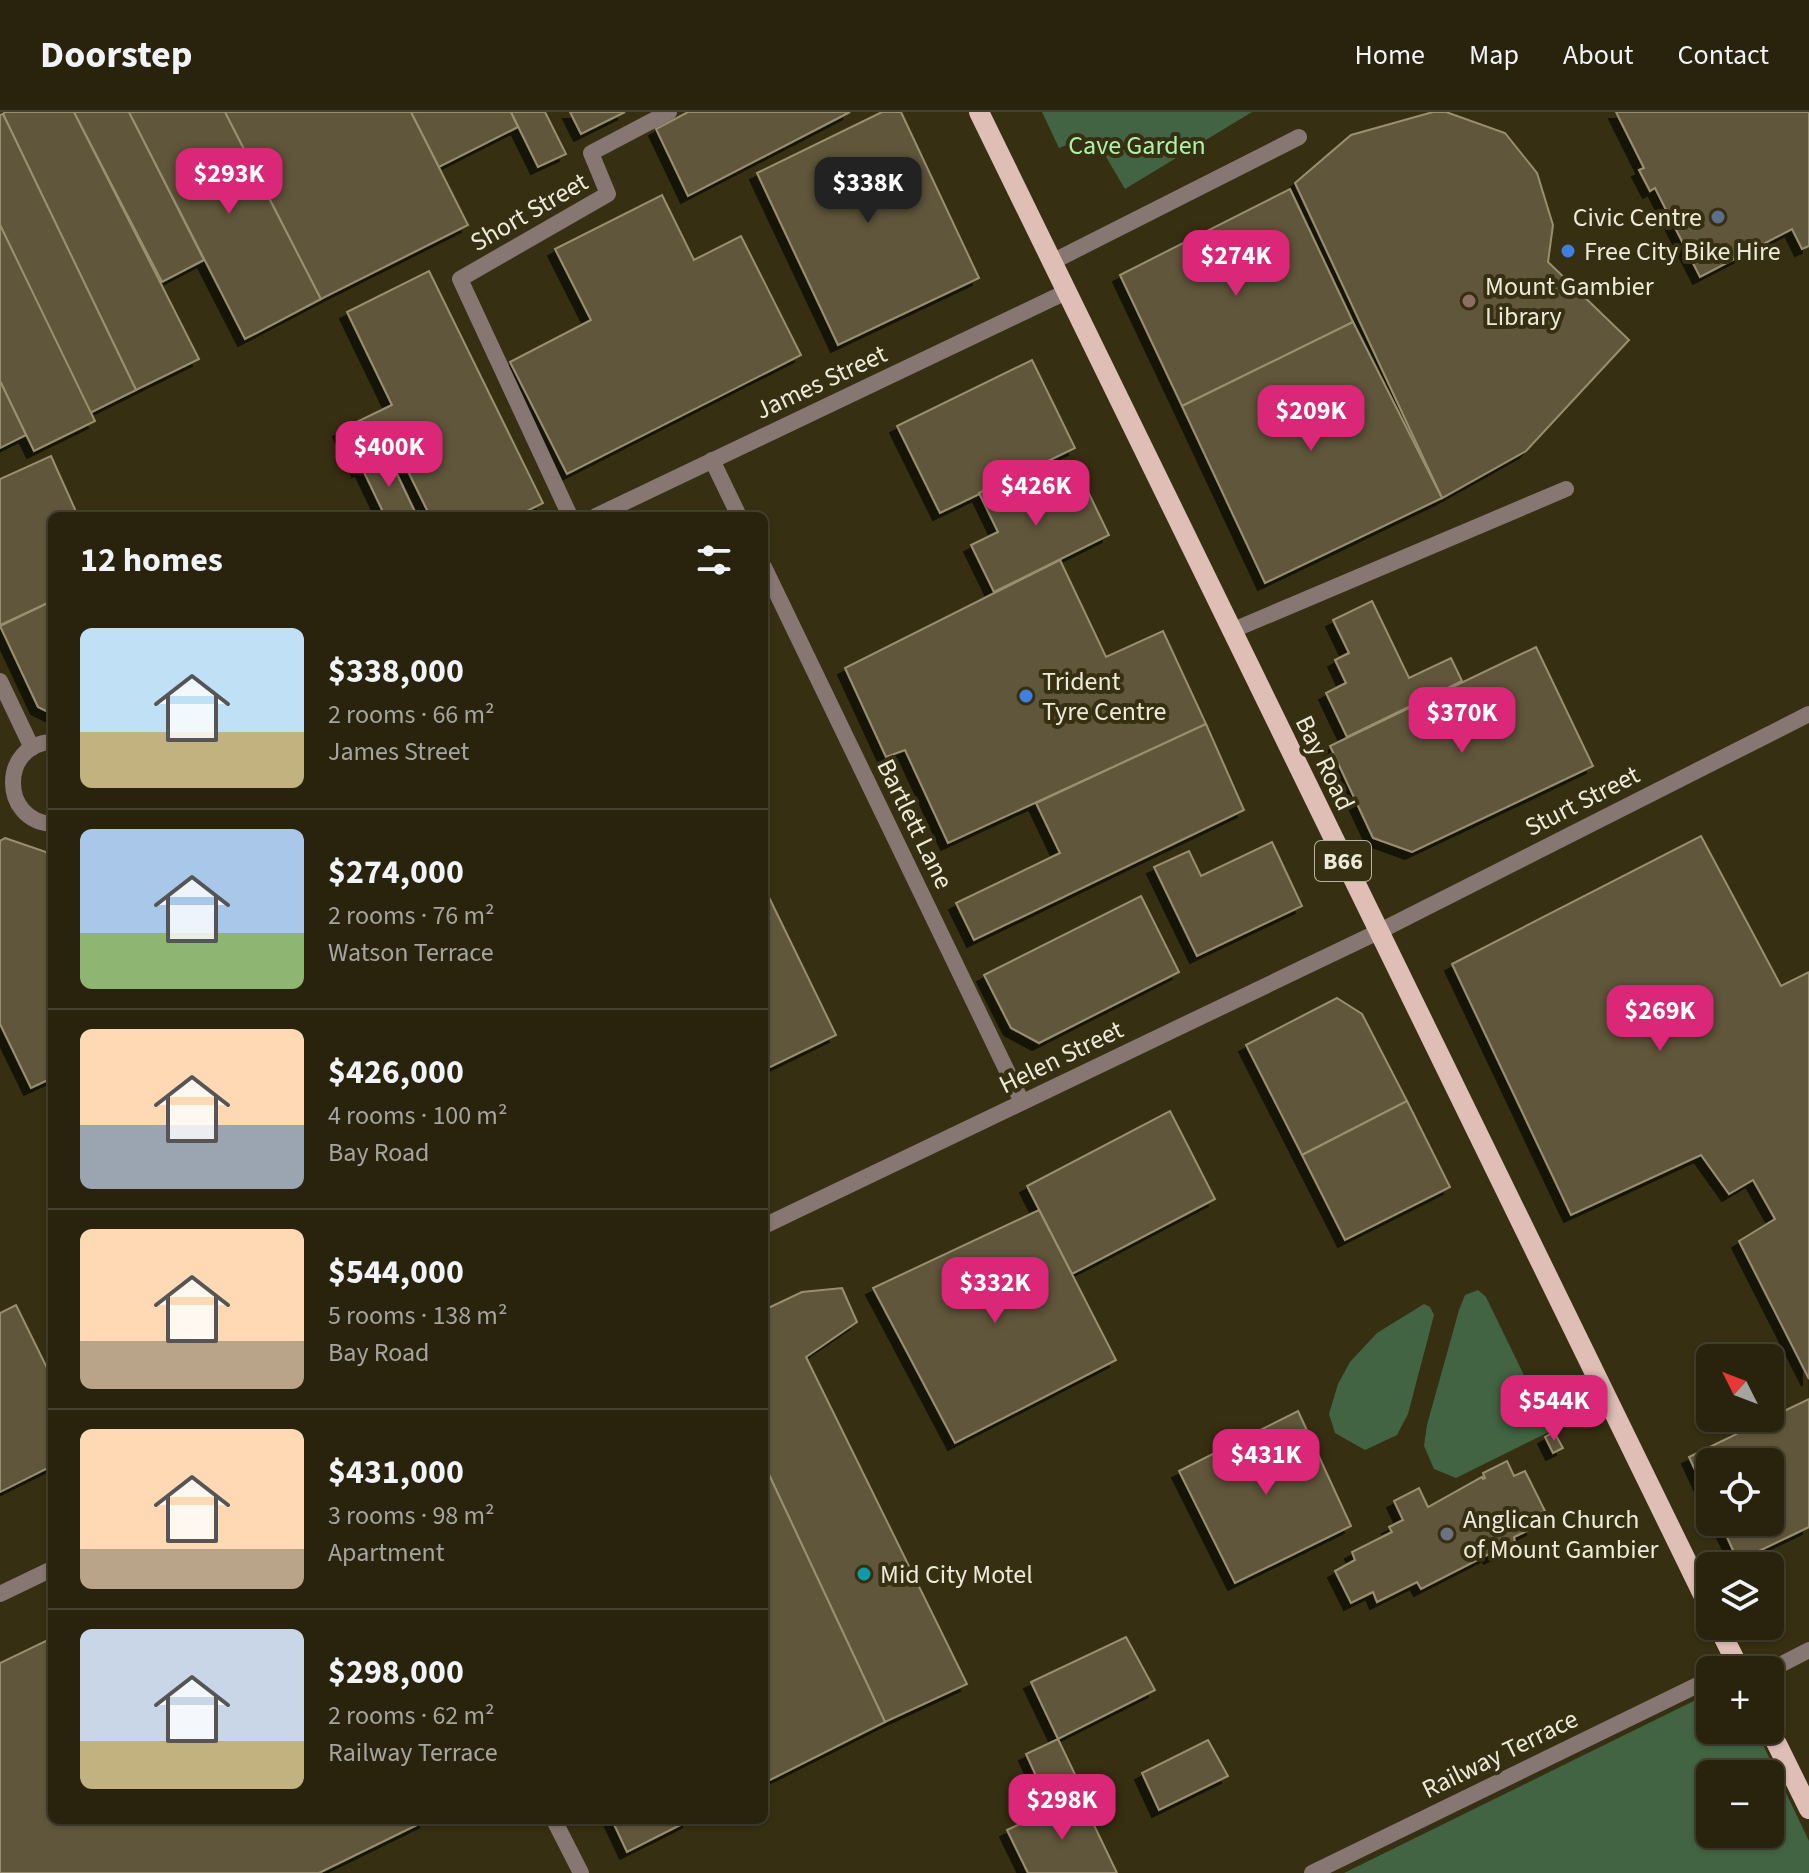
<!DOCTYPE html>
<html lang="en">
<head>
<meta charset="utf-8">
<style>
	body { margin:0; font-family:"Source Sans 3",sans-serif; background:#312b17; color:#f1f3f6; height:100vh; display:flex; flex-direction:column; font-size:30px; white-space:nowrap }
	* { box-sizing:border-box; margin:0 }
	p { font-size:26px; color:#a5a49e }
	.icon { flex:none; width:44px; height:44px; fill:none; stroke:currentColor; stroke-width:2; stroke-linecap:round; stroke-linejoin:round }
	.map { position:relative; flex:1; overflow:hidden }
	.panel { position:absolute; left:48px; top:400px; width:720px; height:1312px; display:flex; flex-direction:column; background:#29230e; border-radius:12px; box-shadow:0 2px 6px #0004,0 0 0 2px #45402e }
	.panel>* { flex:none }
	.needle { width:52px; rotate:312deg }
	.controls { position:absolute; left:1696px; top:1232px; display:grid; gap:16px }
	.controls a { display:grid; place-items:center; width:88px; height:88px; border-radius:12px; background:#29230e; box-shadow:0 2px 6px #0004,0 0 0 2px #45402e; font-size:40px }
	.price { position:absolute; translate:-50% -68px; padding:0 18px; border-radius:16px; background:#db2777; color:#fff; font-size:26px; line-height:52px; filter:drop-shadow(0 2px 4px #0008) }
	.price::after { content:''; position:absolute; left:50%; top:48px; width:24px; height:18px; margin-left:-12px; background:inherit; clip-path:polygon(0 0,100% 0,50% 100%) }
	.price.selected { background:#222; color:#fff }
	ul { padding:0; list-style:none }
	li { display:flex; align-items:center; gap:24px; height:200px; padding:0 32px }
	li+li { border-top:2px solid #45402e }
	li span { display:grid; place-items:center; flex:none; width:224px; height:160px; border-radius:12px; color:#555 }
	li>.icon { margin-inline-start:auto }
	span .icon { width:96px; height:96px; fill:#fffc; stroke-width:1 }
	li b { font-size:34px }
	h2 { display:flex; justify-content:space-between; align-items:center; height:96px; padding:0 32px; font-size:34px }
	header { display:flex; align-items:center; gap:48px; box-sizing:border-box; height:112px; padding:0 40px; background:#29230e; border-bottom:2px solid #45402e }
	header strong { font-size:38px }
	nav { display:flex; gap:44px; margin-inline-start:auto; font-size:28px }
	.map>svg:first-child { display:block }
	.green { fill:#426442; fill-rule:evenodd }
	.building { fill:#60573a; stroke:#998f70; stroke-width:2; filter:url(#shadow) }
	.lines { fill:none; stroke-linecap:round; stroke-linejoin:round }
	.service { stroke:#877772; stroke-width:16 }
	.minor { stroke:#877772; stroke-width:16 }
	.primary { stroke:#debeb5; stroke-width:20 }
	.service-dot { fill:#5c6f8a; stroke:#372f12; stroke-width:3 }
	.shop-dot { fill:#3f7fe0; stroke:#372f12; stroke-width:3 }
	.education-dot { fill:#8d6e63; stroke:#372f12; stroke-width:3 }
	.worship-dot { fill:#6b7280; stroke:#372f12; stroke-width:3 }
	.culture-dot { fill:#0f9aa8; stroke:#372f12; stroke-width:3 }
	.labels { text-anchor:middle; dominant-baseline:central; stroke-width:8; stroke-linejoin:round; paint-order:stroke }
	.shield { fill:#372f12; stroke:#b7b29d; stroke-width:2 }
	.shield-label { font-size:24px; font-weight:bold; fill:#eeead9 }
	.park-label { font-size:26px; fill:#abf2ab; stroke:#372f12 }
	.street-label { font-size:26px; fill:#eeead9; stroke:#372f12 }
	.poi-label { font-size:26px; fill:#eeead9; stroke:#372f12; text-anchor:start }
</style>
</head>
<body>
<header>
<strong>Doorstep</strong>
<nav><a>Home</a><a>Map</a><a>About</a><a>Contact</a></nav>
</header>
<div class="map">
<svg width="1809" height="1761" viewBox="0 0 1809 1761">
	<defs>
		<filter id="shadow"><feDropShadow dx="-7" dy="7" stdDeviation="0" flood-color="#0009"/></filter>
	</defs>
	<rect width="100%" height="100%" fill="#372f12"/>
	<g class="green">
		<path d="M1042,0H1252L1125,77L1099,33L1083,27L1059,36Z"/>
		<path d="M1478,1178L1486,1185L1551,1319L1456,1366L1434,1357L1424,1334L1427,1313L1459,1198L1465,1183Z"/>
		<path d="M1424,1192L1430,1195L1434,1203L1408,1302L1397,1323L1365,1338L1335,1321L1329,1302L1338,1272L1350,1250L1377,1221Z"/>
		<path d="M1710,1581V1618H1756L1809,1729V1761H1344ZM1770,1662V1722H1710V1662Z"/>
	</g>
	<g class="building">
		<path d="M5,0H74L199,247L136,278L3,2Z"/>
		<path d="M74,0H129L204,148L162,170Z"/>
		<path d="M129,0H225L321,187L245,227Z"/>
		<path d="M225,0H411L468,113L321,187Z"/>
		<path d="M411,0H511L518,15L439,55Z"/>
		<path d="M511,0H545L566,42L538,55Z"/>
		<path d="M570,0H625L581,22Z"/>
		<path d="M688,0H850L688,84L656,17Z"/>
		<path d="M882,0H901L979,166L838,233L757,61Z"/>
		<path d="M1433,0H1446L1505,21L1537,61L1553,113L1548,150L1629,228L1526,339L1442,386L1295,71L1351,23Z"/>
		<path d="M1616,0H1809V134L1802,137L1792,117L1700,165L1655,76L1650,79L1639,58L1644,56Z"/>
		<path d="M3,2L136,278L90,301L0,113V3Z"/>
		<path d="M1290,77L1353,210L1182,294L1120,163Z"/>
		<path d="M662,83L694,148L741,124L801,243L567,362L510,250L591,208L555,137Z"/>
		<path d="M0,113L95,309L34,339L0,269Z"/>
		<path d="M429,159L543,391L517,404H430L398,339L359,358L340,318L392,293L347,200Z"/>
		<path d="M1353,210L1442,386L1265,471L1182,294Z"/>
		<path d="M1032,248L1075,336L940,401L897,314Z"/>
		<path d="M0,269L26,323L0,336Z"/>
		<path d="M388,343L417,404H385L362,356Z"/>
		<path d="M51,344L78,404H52V489L0,513V367Z"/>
		<path d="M1079,361L1109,423L994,480L971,433L998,420L979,381L1015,363L1027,387Z"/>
		<path d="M1060,448L1106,545L1163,519L1206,612L948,731L905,638L886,645L845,556Z"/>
		<path d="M52,489V602L38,595L0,514Z"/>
		<path d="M1372,489L1409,566L1451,546L1462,569L1347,625L1326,581L1346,571L1335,548L1349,541L1333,508Z"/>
		<path d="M1536,535L1593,654L1412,740L1373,726L1330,634Z"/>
		<path d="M1206,612L1244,698L974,828L956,791L1060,741L1036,691Z"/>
		<path d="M1701,724L1781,874L1809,860V1267L1739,1129L1775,1107L1753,1068L1729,1082L1701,1043L1571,1103L1452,852Z"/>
		<path d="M5,726L46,740L52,752V966L31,976L0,912V729Z"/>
		<path d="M1272,730L1302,794L1197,844L1154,755L1189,739L1201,764Z"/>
		<path d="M764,775L836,923L764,958Z"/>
		<path d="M1141,784L1179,860L1039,931L1011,916L984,863Z"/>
		<path d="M1337,886L1362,902L1407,989L1302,1043L1246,933Z"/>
		<path d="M1407,989L1450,1075L1345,1128L1302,1043Z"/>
		<path d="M1170,999L1215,1087L1072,1162L1027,1074Z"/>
		<path d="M1039,1098L1116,1248L955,1331L873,1176Z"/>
		<path d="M842,1176L857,1210L806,1245L967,1572L885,1610L764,1352V1198L802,1180Z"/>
		<path d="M16,1193L52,1266V1354L0,1380V1201Z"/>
		<path d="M1809,1287V1415L1738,1449L1720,1410H1770V1350H1710V1390L1689,1345Z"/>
		<path d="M1298,1299L1351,1414L1235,1471L1179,1359Z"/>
		<path d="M1554,1320L1563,1336L1553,1341L1545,1325Z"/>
		<path d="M1507,1349L1514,1364L1525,1359L1545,1399L1529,1407L1533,1416L1514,1425L1515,1432L1491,1445L1489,1442L1421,1477L1417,1470L1377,1490L1373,1480L1351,1491L1335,1459L1355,1448L1352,1440L1392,1420L1389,1415L1403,1408L1394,1389L1419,1376L1428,1395L1482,1365L1483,1367L1485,1366L1483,1361Z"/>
		<path d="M764,1352L885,1610L764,1671Z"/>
		<path d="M1126,1525L1155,1578L1058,1627L1031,1570Z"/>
		<path d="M52,1526V1708H427L319,1761H0V1551Z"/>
		<path d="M1058,1627L1081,1675L1048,1690L1026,1642Z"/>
		<path d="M1208,1628L1228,1664L1159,1698L1142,1661Z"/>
		<path d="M1080,1684L1117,1761H1028L1007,1718Z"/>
		<path d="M612,1708H690L627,1740Z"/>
	</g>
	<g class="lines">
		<g class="service">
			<path d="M570,404L460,167L608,82L591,41L669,0"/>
			<path d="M1231,519L1566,377"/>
		</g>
		<g class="minor">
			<path d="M1052,150L1299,25"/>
			<path d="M712,348L739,404"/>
			<path d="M596,404L1066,180"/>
			<path d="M764,455L1022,990"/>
			<path d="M0,569L32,636"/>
			<path d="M52,630C0,632 0,709 52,712"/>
			<path d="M764,1114L1378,820L1809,602"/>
			<path d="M0,1482L52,1457"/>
			<path d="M1770,1558L1809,1538"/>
			<path d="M554,1708L581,1761"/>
			<path d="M1312,1761L1710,1567"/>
		</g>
		<g class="primary">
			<path d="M979,0L1710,1497"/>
			<path d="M1718,1514L1740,1558"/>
			<path d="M1770,1618L1809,1697"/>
		</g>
	</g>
	<circle class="service-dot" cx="1718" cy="105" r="8"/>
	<g class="shop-dot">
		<circle cx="1568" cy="139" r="8"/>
		<circle cx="1026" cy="584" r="8"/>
	</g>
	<circle class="education-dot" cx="1469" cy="189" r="8"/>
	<circle class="worship-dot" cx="1447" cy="1422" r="8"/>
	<circle class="culture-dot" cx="864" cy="1462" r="8"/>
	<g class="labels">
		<rect class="shield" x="1315" y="729" width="56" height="40" rx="6"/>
		<g class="shield-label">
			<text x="1343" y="749">B66</text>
		</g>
		<g class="park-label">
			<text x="1137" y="33">Cave Garden</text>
		</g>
		<g class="street-label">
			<text transform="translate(529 100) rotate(-30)">Short Street</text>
			<text transform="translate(821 270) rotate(-25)">James Street</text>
			<text transform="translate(1325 651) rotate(64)">Bay Road</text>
			<text transform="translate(1582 689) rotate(-27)">Sturt Street</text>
			<text transform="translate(915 712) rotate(64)">Bartlett Lane</text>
			<text transform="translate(1061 945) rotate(-26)">Helen Street</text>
			<text transform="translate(1500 1642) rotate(-26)">Railway Terrace</text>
		</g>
		<g class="poi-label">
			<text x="1702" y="105" text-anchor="end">Civic Centre</text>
			<text x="1584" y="139">Free City Bike Hire</text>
			<text x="1485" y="174">Mount Gambier<tspan x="1485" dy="30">Library</tspan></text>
			<text x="1042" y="569">Trident<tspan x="1042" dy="30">Tyre Centre</tspan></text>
			<text x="1463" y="1407">Anglican Church<tspan x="1463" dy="30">of Mount Gambier</tspan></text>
			<text x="880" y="1462">Mid City Motel</text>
		</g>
	</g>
</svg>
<div class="controls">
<a><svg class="needle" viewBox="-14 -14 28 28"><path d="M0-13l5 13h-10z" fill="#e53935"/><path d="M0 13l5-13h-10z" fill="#a5a49e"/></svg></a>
<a><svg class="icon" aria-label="locate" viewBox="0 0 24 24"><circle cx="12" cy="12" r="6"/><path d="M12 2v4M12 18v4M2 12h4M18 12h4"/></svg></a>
<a><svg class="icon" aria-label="layers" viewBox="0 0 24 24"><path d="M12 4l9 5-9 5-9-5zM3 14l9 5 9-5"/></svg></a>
<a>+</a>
<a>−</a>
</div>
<b class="price" style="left:229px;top:104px">$293K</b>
<b class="price selected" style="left:868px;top:113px">$338K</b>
<b class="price" style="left:1236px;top:186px">$274K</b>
<b class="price" style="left:1311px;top:341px">$209K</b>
<b class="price" style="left:389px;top:377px">$400K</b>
<b class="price" style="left:1036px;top:416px">$426K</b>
<b class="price" style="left:1462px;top:643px">$370K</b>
<b class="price" style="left:1660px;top:941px">$269K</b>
<b class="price" style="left:995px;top:1213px">$332K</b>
<b class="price" style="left:1554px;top:1331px">$544K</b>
<b class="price" style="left:1266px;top:1385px">$431K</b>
<b class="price" style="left:1062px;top:1730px">$298K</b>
<section class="panel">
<h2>12 homes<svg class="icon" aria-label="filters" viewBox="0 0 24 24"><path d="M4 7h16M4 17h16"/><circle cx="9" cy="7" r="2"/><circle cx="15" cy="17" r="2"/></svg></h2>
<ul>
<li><span style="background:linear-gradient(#bfe0f5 65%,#c2b280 0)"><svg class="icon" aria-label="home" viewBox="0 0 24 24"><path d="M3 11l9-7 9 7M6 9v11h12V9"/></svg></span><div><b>$338,000</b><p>2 rooms · 66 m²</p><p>James Street</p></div></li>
<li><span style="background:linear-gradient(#a9c7e8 65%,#8fb573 0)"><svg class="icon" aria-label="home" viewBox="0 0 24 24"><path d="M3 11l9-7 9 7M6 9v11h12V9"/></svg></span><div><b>$274,000</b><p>2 rooms · 76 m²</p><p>Watson Terrace</p></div></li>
<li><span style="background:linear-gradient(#ffd9b3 60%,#9aa5b1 0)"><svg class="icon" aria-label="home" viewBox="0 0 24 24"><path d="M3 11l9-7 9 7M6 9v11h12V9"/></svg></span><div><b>$426,000</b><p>4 rooms · 100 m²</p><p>Bay Road</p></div></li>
<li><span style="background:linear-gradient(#ffd9b3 70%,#b9a48a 0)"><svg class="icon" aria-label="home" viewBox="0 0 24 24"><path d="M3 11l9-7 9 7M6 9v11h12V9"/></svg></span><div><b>$544,000</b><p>5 rooms · 138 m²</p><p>Bay Road</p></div></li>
<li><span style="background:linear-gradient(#ffd9b3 75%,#b9a48a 0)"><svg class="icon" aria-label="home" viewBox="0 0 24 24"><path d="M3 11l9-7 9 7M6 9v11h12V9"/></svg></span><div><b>$431,000</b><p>3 rooms · 98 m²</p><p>Apartment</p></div></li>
<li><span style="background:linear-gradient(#c9d6e8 70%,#c2b280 0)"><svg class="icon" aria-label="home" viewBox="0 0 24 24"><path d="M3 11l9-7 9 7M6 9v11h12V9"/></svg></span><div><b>$298,000</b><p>2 rooms · 62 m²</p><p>Railway Terrace</p></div></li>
</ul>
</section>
</div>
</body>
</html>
